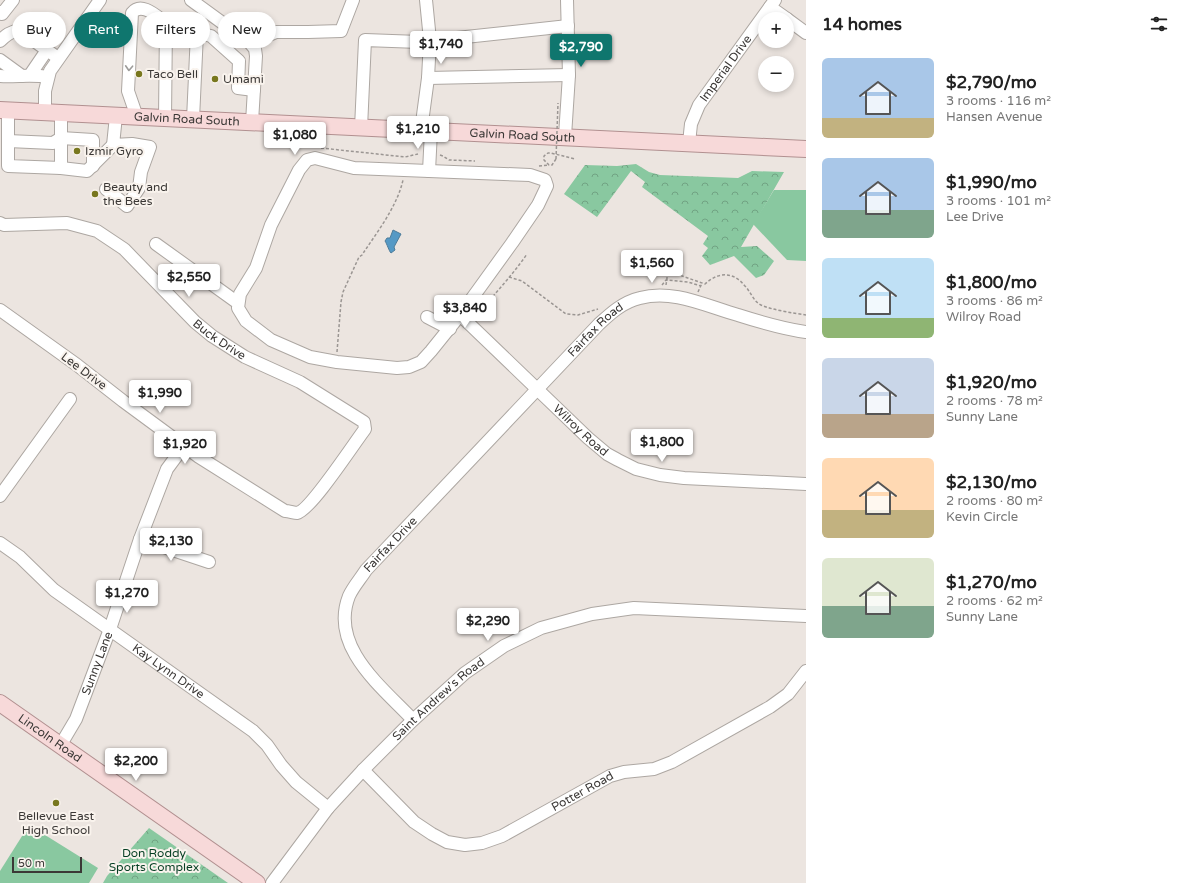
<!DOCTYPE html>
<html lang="en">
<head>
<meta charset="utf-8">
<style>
	body { margin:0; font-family:"Varela Round",sans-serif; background:#f6f6f6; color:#222; height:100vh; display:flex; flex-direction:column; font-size:15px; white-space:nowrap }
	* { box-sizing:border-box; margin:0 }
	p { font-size:13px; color:#767676 }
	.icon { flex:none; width:22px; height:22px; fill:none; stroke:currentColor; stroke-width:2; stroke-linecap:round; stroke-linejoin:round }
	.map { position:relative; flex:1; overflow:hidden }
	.side { display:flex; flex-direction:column; background:#fff; width:380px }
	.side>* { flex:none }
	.hud { position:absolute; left:12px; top:12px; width:380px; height:36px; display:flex; gap:8px }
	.controls { position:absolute; left:758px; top:12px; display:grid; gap:8px }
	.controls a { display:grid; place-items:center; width:36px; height:36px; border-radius:50%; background:#fff; box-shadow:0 2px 6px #0003; font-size:20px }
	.scale { position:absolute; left:12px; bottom:10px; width:70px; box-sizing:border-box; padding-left:4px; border:2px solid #3b3836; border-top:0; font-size:11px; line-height:14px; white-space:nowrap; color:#3b3836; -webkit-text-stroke:3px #f9f3ed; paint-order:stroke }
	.price { position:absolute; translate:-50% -34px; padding:0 9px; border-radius:4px; background:#fff; color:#222; font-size:13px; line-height:26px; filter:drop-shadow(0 1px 2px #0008) }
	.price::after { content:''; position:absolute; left:50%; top:24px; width:12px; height:9px; margin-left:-6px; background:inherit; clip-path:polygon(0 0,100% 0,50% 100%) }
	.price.on { background:#0f766e; color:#fff }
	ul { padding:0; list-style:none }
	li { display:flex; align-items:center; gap:12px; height:100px; padding:0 16px }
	li span { display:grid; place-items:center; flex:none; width:112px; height:80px; border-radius:6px; color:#555 }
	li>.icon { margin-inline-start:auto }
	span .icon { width:48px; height:48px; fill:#fffc; stroke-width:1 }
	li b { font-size:17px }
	h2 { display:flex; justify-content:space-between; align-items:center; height:48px; padding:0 16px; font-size:17px }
	.pill { padding:0 14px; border-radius:18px; background:#fff; box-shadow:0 2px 6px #0003; font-size:14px; line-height:36px }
	.pill.on { background:#0f766e; color:#fff }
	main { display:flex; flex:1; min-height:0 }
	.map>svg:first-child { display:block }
	.green { fill:#89c8a0 }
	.forest { fill:url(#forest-crowns) }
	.water { fill:#5599c5; stroke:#4d7c9a }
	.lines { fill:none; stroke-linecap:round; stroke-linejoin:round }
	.minor-casing { stroke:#ada7a2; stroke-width:14 }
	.major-casing { stroke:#b19090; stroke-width:18 }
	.path { stroke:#9b9693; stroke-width:1.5; stroke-dasharray:3 2; stroke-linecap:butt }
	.minor { stroke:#fff; stroke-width:12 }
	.major { stroke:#f7d9d9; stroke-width:16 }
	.path-bridge { stroke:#9b9693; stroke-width:1.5; stroke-dasharray:3 2; stroke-linecap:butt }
	.oneway { stroke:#9d9c9a }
	.poi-dot { fill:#78771e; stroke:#f9f3ed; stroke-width:1.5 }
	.labels { text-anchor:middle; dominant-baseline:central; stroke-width:4; stroke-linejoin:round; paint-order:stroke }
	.street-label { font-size:12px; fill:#3b3836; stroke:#f9f3ed }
	.poi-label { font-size:12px; fill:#3b3836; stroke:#f9f3ed; text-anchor:start }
	.park-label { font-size:12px; fill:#043e22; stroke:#f9f3ed }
</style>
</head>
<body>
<main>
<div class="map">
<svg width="806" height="883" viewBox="0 0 806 883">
	<defs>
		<pattern id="forest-crowns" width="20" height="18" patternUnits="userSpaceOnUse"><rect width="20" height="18" fill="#89c8a0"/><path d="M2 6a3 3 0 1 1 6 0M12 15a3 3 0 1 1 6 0" fill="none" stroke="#71a383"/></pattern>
	</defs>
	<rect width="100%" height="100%" fill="#ece5e0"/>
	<g class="green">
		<path d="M774,190H806V261L787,260L753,224Z"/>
		<path d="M29,825L98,868L89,883H0V871Z"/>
	</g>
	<g class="forest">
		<path d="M636,164L649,172L660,175L738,178L752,171L784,172L741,247L757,246L774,261L764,275L756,278L734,256L710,265L702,256L708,248L703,244L708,236L642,187L645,182L631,171L597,217L564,194L585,165L617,166Z"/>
		<path d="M149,828L228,883H103L107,876Z"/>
	</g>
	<path class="water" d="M393,230L401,234L394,247L395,250L391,253C389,251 387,244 385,241L387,238H390Z"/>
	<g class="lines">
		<defs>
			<g id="minor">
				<path d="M191,0L250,43L255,49L256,56L252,122"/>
				<path d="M770,7L787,19"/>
				<path d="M0,12L2,14L13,0"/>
				<path d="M787,19L806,33"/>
				<path d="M0,41C6,35 10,32 19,30L58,58"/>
				<path d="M250,43L276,32H308L341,31L353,0"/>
				<path d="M0,60L22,76"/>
				<path d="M30,75L47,50"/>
				<path d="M0,76C16,77 32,74 48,77"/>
				<path d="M428,78L569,75"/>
				<path d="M8,110V166L61,168L87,171L113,145"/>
				<path d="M45,112V91L50,71L100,0"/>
				<path d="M137,117L128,91L132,13C142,1 157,17 166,23L165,118"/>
				<path d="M193,119L197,33L211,36L239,61L238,88L254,90"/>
				<path d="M361,128L365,40L419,42L568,26"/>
				<path d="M421,130L428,78L430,40L426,0"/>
				<path d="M565,136L569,75L567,0"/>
				<path d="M8,141L53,143L61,138L93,140V166"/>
				<path id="s1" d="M689,143L691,124L699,105L775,0"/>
				<path d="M315,158L354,168L530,175L545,180L547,186L538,205L512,243L460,315L431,351L421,362L409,367L397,368L337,362L310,357L271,340L246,321L238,308L240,294L256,268L271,225L299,170L307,160Z"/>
				<path d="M61,168V113"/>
				<path d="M429,171L431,131"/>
				<path d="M106,189L127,206L139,188L141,172L150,147L132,144L113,145L116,116"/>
				<path id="s2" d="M0,223L4,225L67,223L97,231L124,249L195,322L212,336L245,357L300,382L364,422L365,429C355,442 310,511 297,513C294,513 289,511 285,511L199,457L123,401L77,365L0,310"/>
				<path d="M156,244L238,303"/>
				<path id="s3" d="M460,315L588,438L607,454L618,460L636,469L660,475L684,478L806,484"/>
				<path d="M427,317L450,329"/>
				<path d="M0,496L70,399"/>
				<path d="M140,539L209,562"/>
				<path id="s4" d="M0,543L20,557L54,590L253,731L267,745L281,765L296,782L328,808"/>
				<path id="s5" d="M413,720C382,687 329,647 349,596C353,587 361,578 366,570L599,324C611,313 623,302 640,298C673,289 706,306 738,315C760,322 783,329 806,332"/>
				<path id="s6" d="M60,746L76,719L110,629L140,539L167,469L184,446"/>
				<path id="s7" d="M363,770L414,822L432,834L447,842L465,845L482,843L502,836L610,776L624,772L654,769L672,762L770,707L788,694L806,671"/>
				<path id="s8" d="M272,883L328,808L363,770L413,720L465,673L504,646L541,628L592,614L634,608L806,616"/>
			</g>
			<g id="major">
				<path id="s9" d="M0,110L806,149"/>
				<path id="s10" d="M0,703L257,883"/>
			</g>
		</defs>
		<use href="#minor" class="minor-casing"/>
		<use href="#major" class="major-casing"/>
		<g class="path">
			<path d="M321,148L396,156L405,157L418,154"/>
			<path d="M440,155L443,156L449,160L475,161"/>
			<path d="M556,159L552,165H549L544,160V156L548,153H551L575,159"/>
			<path d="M539,166L549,165"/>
			<path d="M662,269L705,284C718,272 733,271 745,286C751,292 753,301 761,305C772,310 793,313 806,315"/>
			<path d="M509,277L522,281L566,314L578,315L598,309"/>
			<path d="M662,285L666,280L688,282L701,286"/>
			<path d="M666,285L668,271L679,257"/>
			<path d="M698,292L702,283"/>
			<path d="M477,316C493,295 512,276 527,254"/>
			<path d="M337,352L341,302L343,292L359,257L362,255C377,232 397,207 403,180"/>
		</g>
		<use href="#minor" class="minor"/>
		<use href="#major" class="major"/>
		<path class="path-bridge" d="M556,159L558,103"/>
	</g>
	<defs><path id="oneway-chevron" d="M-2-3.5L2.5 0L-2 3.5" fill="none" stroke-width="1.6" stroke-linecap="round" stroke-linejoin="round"/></defs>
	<use class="oneway" href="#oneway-chevron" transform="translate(129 68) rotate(93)"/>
	<g class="poi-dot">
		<circle cx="139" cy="74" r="4"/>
		<circle cx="215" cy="79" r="4"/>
		<circle cx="77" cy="151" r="4"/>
		<circle cx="95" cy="194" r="4"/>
		<circle cx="56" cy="803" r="4"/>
	</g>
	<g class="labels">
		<g class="street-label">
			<text stroke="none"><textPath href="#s1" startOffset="85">Imperial Drive</textPath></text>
			<text stroke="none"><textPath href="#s9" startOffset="187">Galvin Road South</textPath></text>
			<text stroke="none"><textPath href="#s9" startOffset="523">Galvin Road South</textPath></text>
			<text stroke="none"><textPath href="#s5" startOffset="512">Fairfax Road</textPath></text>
			<text stroke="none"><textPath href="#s2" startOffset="263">Buck Drive</textPath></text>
			<text transform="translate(84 371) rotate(37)">Lee Drive</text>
			<text stroke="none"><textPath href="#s3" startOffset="167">Wilroy Road</textPath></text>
			<text stroke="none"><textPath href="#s5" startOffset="215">Fairfax Drive</textPath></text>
			<text stroke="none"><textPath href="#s6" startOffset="91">Sunny Lane</textPath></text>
			<text stroke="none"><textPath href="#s4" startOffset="212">Kay Lynn Drive</textPath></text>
			<text stroke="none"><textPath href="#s8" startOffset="249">Saint Andrew's Road</textPath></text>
			<text stroke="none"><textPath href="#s10" startOffset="61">Lincoln Road</textPath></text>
			<text stroke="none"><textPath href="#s7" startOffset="260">Potter Road</textPath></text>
		</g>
		<g class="poi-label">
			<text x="147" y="74">Taco Bell</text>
			<text x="223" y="79">Umami</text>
			<text x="85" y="151">Izmir Gyro</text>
			<text x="103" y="187">Beauty and<tspan x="103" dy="14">the Bees</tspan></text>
			<text x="56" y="816" text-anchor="middle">Bellevue East<tspan x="56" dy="14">High School</tspan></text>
		</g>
		<g class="park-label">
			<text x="154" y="853">Don Roddy<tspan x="154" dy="14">Sports Complex</tspan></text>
		</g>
	</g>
</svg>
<div class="controls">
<a>+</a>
<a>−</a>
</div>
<div class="scale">50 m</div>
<b class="price" style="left:441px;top:65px">$1,740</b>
<b class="price on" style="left:581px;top:68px">$2,790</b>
<b class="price" style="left:418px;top:150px">$1,210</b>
<b class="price" style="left:295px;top:156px">$1,080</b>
<b class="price" style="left:652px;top:284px">$1,560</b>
<b class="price" style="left:189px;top:298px">$2,550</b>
<b class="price" style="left:465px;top:329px">$3,840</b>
<b class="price" style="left:160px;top:414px">$1,990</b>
<b class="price" style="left:662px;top:463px">$1,800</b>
<b class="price" style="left:185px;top:465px">$1,920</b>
<b class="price" style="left:171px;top:562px">$2,130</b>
<b class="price" style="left:127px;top:614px">$1,270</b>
<b class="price" style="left:488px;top:642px">$2,290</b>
<b class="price" style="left:136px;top:782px">$2,200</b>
<div class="hud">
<a class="pill">Buy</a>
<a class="pill on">Rent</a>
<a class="pill">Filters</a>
<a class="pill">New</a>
</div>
</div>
<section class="side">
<h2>14 homes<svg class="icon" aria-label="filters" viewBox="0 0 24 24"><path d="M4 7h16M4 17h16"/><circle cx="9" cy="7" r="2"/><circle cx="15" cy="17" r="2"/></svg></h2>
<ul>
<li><span style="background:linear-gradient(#a9c7e8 75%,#c2b280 0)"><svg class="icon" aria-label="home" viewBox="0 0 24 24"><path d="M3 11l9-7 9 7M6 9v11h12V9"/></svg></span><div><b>$2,790/mo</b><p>3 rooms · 116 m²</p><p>Hansen Avenue</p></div></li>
<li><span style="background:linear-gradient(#a9c7e8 65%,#7fa58c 0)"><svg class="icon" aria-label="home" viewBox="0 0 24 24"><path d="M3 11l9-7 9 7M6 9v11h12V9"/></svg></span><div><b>$1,990/mo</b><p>3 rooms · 101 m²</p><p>Lee Drive</p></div></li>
<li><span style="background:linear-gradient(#bfe0f5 75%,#8fb573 0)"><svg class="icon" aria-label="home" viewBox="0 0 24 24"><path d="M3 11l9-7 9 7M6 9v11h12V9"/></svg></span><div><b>$1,800/mo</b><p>3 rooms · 86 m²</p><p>Wilroy Road</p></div></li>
<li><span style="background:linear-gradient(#c9d6e8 70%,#b9a48a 0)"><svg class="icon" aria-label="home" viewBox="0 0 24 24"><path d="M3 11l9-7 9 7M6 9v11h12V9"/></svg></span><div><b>$1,920/mo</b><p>2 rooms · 78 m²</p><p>Sunny Lane</p></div></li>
<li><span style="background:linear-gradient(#ffd9b3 65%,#c2b280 0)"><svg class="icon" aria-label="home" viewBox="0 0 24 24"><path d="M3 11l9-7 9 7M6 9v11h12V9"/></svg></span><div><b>$2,130/mo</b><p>2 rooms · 80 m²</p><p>Kevin Circle</p></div></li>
<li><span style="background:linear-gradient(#dfe7d0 60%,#7fa58c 0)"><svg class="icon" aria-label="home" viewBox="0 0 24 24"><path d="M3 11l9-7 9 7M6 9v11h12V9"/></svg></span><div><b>$1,270/mo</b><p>2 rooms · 62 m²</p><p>Sunny Lane</p></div></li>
</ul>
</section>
</main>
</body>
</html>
